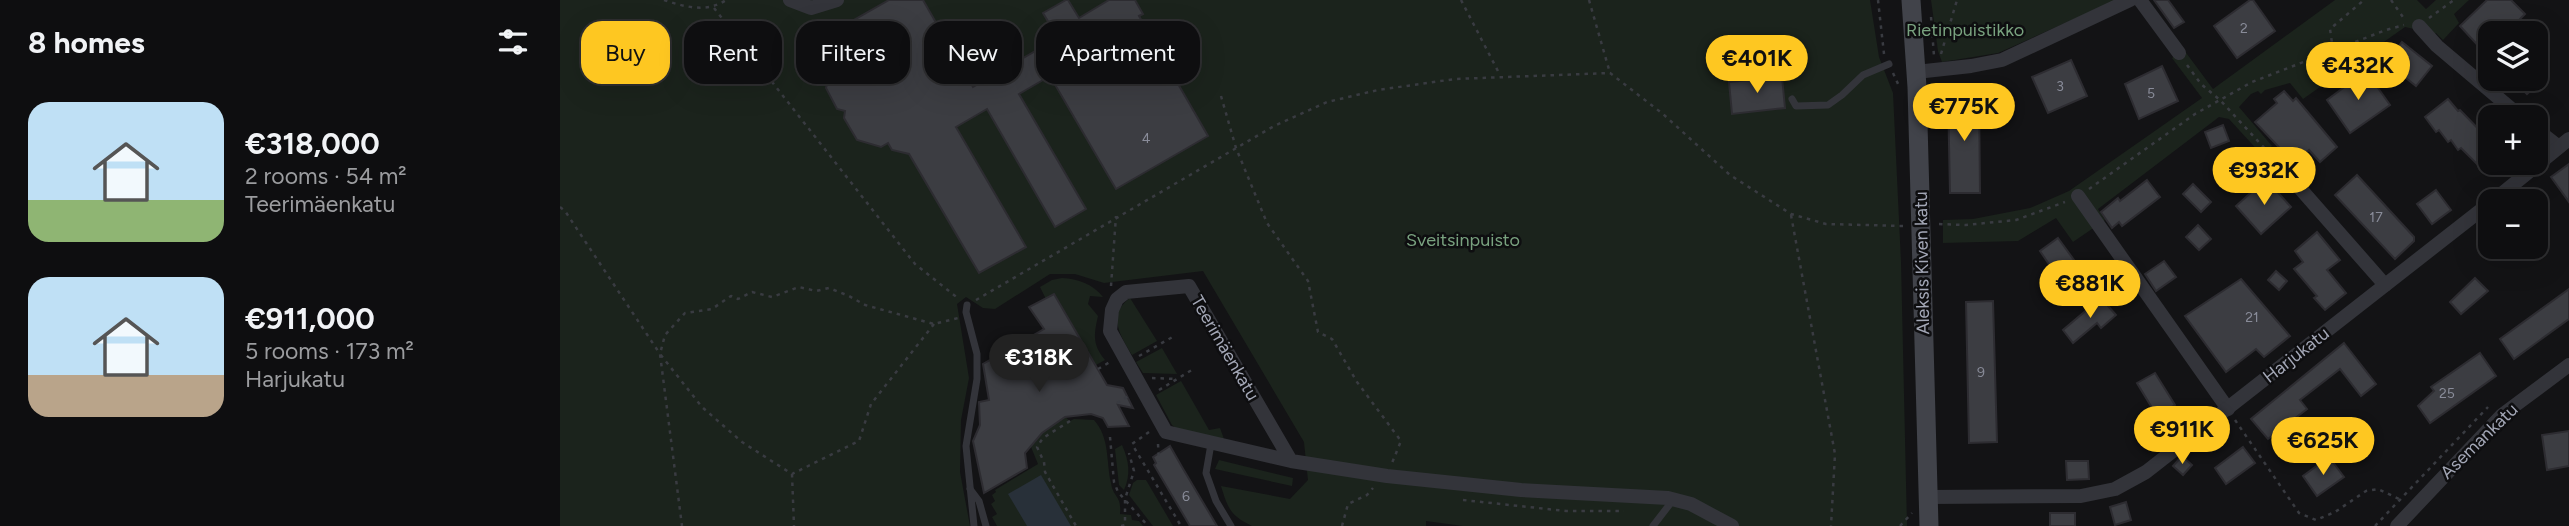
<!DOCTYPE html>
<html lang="en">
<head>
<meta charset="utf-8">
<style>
	body { margin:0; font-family:Figtree,sans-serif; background:#1c1c1e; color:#f1f3f6; height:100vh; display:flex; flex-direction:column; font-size:26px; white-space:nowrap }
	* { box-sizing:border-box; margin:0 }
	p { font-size:23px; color:#9b9c9f }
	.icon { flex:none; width:38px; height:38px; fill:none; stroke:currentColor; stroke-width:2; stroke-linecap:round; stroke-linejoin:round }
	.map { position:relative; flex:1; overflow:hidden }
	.details { display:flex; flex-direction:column; background:#0e0e10; width:560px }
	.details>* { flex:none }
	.guide { position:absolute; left:21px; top:21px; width:665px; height:63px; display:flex; gap:14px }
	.controls { position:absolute; left:1918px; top:21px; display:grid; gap:14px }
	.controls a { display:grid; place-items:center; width:70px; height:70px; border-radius:14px; background:#0e0e10; box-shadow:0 7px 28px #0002,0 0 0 2px #2e2e30; font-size:35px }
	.price { position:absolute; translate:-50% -60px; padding:0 16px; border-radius:24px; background:#fec721; color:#111; font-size:23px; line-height:46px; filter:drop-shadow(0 2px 4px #0008) }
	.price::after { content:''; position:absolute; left:50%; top:42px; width:21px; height:16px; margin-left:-10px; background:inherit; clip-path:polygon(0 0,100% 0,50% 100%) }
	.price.selected { background:#222; color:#fff }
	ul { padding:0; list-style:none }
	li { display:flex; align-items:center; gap:21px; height:175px; padding:0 28px }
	li span { display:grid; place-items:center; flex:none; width:196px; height:140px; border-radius:21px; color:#555 }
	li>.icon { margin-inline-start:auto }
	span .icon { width:84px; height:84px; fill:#fffc; stroke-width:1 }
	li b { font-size:30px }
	h2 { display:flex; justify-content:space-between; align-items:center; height:84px; padding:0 28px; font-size:30px }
	.pill { padding:0 24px; border-radius:21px; background:#0e0e10; box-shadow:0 7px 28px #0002,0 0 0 2px #2e2e30; font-size:24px; line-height:63px }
	.pill.selected { background:#fec721; color:#111 }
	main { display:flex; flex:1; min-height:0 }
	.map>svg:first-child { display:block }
	.green { fill:#1b231c }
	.water { fill:#283039 }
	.building { fill:#3c3d42; stroke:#2d2c31; stroke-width:2 }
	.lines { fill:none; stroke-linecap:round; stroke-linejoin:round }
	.path { stroke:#393b41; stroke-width:2.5; stroke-dasharray:3.5 5; stroke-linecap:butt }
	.lane { stroke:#33343a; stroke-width:7 }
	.street { stroke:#33343a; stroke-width:14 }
	.secondary { stroke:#41434a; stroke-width:19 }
	.labels { text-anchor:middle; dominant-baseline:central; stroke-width:5; stroke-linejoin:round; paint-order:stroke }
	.number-label { font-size:14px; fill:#898c99 }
	.park-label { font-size:18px; fill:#79a27f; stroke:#0e0e10 }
	.street-label { font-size:18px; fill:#a3a7b6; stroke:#0e0e10 }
</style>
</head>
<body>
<main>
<section class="details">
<h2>8 homes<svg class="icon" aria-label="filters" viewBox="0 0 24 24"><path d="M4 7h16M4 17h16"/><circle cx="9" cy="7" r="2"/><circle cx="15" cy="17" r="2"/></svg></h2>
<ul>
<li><span style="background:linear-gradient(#bfe0f5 70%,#8fb573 0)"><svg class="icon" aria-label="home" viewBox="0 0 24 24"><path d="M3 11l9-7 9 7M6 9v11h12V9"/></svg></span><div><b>€318,000</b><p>2 rooms · 54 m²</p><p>Teerimäenkatu</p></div></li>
<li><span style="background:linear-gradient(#bfe0f5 70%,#b9a48a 0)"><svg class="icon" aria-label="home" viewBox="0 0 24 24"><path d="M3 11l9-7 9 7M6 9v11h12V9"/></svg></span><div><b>€911,000</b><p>5 rooms · 173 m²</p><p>Harjukatu</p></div></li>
</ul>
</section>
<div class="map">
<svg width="2009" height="526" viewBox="0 0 2009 526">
	<rect width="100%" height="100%" fill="#131315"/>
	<g class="green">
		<path d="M0,0H1310L1319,57L1333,93L1341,262L1347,526H903L866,521V526H692C671,516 668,509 661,486L730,499L748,480L744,442L643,271L544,283L515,274H490L435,309L423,308L406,297L397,304L409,378L401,420L400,472L410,526H0Z"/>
		<path d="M1371,0H1557L1438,53L1382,62L1378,51Z"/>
		<path d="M1775,0H1857L1866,9L1876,0H1909L1894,14L1899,23L1883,40L1876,33L1867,41L1854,29L1845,27L1743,99L1730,83L1705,90L1701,94L1698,91L1691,94L1679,107L1712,146L1702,155L1669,119L1659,117L1538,209L1545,220L1513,242L1496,218L1458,241L1383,243V220L1413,219L1470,208L1509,191L1642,98L1612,58L1624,50L1653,89Z"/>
		<path d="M502,278C518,279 533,284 543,297L530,296L528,304L538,316C534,334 532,344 545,360L536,365L495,295L486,299L480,287L492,280Z"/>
		<path d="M570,298L597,341L572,355C560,335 547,315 570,298Z"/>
		<path d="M602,348L617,374L583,373L576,362Z"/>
		<path d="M621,381L649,430L660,428L664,439L617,429L612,425L596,395Z"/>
		<path d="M505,417L510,421L514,419L534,420C550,438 546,461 551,483C553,498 562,495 560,514L571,515L572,520L579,521L583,526H437L432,517L437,514L431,504L435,501L432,495L436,492L435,490L478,464L471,447L482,433Z"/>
		<path d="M562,445C569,461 571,474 564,490L559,485L555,449Z"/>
		<path d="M659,460L733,478L732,486L655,469Z"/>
		<path d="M577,480H586L613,526H593L569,495L573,483Z"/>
	</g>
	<path class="water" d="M481,475L511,526H467L448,494Z"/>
	<g class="building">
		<path d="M329,0H363L413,87L498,38L483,13L506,0H508L519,18L549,0H575L583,14L579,16L648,136L556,189L490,76L459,94L526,209L495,227L427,109L396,127L466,247L419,273L349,154L332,150L328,143L321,147L297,140L284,118L285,111L277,109L266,88L273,62L278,58L275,52L279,36L297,26L294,20Z"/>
		<path d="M1594,0H1608L1624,22L1614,28Z"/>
		<path d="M1690,0H1693L1715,31L1677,58L1654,26Z"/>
		<path d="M1927,0H1951L1965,14L1952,27L1947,21L1934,33H1930V46L1924,52L1900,26Z"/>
		<path d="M1842,42L1872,66L1856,86L1826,62Z"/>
		<path d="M1511,60L1527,96L1488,113L1472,77Z"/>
		<path d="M1602,66L1618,101L1579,119L1565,84Z"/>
		<path d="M1806,71L1830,105L1790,133L1767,100Z"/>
		<path d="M1222,77L1225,108L1172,114L1169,82Z"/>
		<path d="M1952,79H1983L1967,94Z"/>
		<path d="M1724,91L1733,101L1736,98L1777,147L1760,162L1749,150L1734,163L1695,122L1717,103L1714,99Z"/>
		<path d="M1419,94L1420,193H1390L1388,95Z"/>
		<path d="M1888,99L1898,111L1900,110L1930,141V161L1921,168L1901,148L1898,150L1891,140L1888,142L1879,130L1876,132L1865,117Z"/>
		<path d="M1663,125L1669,141L1651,148L1645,132Z"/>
		<path d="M2009,164V202L1991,177Z"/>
		<path d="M1797,175L1854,237V241L1835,259L1775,195Z"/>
		<path d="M1706,179L1731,207L1701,234L1676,206Z"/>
		<path d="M1587,180L1600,197L1562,226L1559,222L1552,228L1541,212L1558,198L1560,201Z"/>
		<path d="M1633,184L1651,202L1641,212L1623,194Z"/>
		<path d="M1876,190L1891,210L1872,224L1857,204Z"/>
		<path d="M1638,225L1651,239L1639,250L1626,237Z"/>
		<path d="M1757,232L1780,260L1767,270L1786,293L1765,310L1754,298L1757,296L1734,269L1743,262L1735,251Z"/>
		<path d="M1498,238L1514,260L1495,273L1480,251Z"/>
		<path d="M1604,261L1616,277L1596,291L1585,274Z"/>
		<path d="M1716,271L1727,281L1719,290L1708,280Z"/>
		<path d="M1915,278L1928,291L1901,314L1890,302Z"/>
		<path d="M1681,279L1730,336L1704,357L1696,349L1666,372L1625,316Z"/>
		<path d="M2009,289V319L1954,359L1940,339Z"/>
		<path d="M494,294L547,385L563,388L573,408L558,405L569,426L548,427L543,418L531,414L505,417L482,433L465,453L467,468L424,493L413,441L420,425L419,402L429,400L423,364L484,329L469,307Z"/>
		<path d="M1541,298L1556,315L1541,328L1537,323L1513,343L1503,330Z"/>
		<path d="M1433,301L1437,442L1409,443L1406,302Z"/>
		<path d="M1784,343L1816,384L1801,396L1780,369L1740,400L1747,409L1708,439L1691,419Z"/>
		<path d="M1920,353L1936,376L1870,423L1858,406L1874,391L1871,387Z"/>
		<path d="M1595,373L1615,405L1597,416L1577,383Z"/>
		<path d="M2009,431V466L1987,470L1982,435Z"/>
		<path d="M610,446L622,467L657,526H630L594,465L596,463L593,457Z"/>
		<path d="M1683,447L1695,463L1666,484L1655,468Z"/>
		<path d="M1622,456L1632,465L1623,475L1613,466Z"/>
		<path d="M1769,457L1784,477L1757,496L1743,476Z"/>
		<path d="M1506,461H1528L1529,479L1507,480Z"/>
		<path d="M1566,502L1571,520L1555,525L1550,507Z"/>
		<rect x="1490" y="513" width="25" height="13"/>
	</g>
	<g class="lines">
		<g class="path">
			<path d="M104,0C125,7 147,13 166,0"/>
			<path d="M901,0L940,75"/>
			<path d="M1029,0L1050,73"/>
			<path d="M1318,0L1324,54"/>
			<path d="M1831,0L1845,20"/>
			<path d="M154,8L355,264L399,299"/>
			<path d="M1371,17L1374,56"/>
			<path d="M1869,18L1894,0"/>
			<path d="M1773,50L1770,29L1804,0"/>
			<path d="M1381,54L1397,0"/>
			<path d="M1627,65L1641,84L1660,100L1708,152"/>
			<path d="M1333,73L1339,86"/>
			<path d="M661,96L676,148L707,223L748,281L758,332L772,339L797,382L841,441L832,463"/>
			<path d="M1529,189L1635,114L1692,82L1826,30L1844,25"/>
			<path d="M0,207L5,211L100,354L122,526"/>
			<path d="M1231,215L1275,454L1271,526"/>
			<path d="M1379,224L1406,225L1456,220L1505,202"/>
			<path d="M551,286L556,216"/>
			<path d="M416,300L714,126L767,102L818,90L895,79L1050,73L1103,114L1170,175L1231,214L1266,224L1344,226"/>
			<path d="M374,324L311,404L299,441L232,474L182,442L142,407L100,354L105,335L125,313L152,309L171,296L178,299L192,292L212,297L239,287L256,291L269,288L289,296L305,305L374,324L398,318"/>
			<path d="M579,356L616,335"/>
			<path d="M538,369L550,362"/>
			<path d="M592,378L616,379"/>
			<path d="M599,390L635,368"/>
			<path d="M557,403L569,396"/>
			<path d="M1675,420L1739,513L1756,520L1775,512L1806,491L1818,489L1839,499"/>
			<path d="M510,421L483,438L477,447L484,462L485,472L516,526"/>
			<path d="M589,432L572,444L621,526"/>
			<path d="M550,437L554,482L558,492L588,526"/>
			<path d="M598,444L599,462"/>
			<path d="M232,474L234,526"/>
			<path d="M903,500L1006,511H1064"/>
			<path d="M561,526L565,525V499L574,471L569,453"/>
			<path d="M782,526L788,504L807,495L813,488"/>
			<path d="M1340,526L1352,513"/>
			<path d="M1815,526L1928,407"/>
		</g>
		<g class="lane">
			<path d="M1232,99L1236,106L1268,105L1282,95L1303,75L1329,64"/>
			<path d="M407,305L406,312L417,354V379L406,446L414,526"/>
			<path d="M651,444L646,473L656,501L671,526"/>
			<path d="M410,489L419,501L426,526"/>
			<path d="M1093,526L1113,500"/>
		</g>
		<g class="street">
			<path d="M230,0L251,8L277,0"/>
			<path d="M1580,0L1619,53"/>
			<path d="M1859,26L1877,46L1961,117"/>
			<path d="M1356,72L1411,66L1442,60L1570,0"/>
			<path d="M1976,129L1999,147"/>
			<path d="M1716,161L1825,285"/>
			<path d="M1518,196L1668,409"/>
			<path d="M1933,201L2009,139"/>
			<path d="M731,461L629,286L566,292L557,299L552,310L550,331L606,432L731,461L827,476L961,490L1108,498L1131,504L1172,526"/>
			<path d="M1368,497L1521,496L1555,489L1586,472L1930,203"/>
			<path d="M1837,526L1942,415L2009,365"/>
		</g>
		<path class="secondary" d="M1351,0L1357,87L1369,526"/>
	</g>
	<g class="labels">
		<g class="number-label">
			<text x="1684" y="28">2</text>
			<text x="1500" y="86">3</text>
			<text x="1591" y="93">5</text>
			<text x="586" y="138">4</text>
			<text x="1816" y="217">17</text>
			<text x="1692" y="317">21</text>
			<text x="1421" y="372">9</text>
			<text x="1887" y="393">25</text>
			<text x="626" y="496">6</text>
		</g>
		<g class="park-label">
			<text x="1405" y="30">Rietinpuistikko</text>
			<text x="903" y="240">Sveitsinpuisto</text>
		</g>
		<g class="street-label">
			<text transform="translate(1362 263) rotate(-91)">Aleksis Kiven katu</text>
			<text transform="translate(665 348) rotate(60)">Teerimäenkatu</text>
			<text transform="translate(1736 355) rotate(-38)">Harjukatu</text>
			<text transform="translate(1919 441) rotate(-44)">Asemankatu</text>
		</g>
	</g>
</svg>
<div class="controls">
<a><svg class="icon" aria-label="layers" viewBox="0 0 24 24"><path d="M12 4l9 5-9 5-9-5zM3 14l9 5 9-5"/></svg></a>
<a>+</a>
<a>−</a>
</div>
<b class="price" style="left:1197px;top:95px">€401K</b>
<b class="price" style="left:1798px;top:102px">€432K</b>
<b class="price" style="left:1404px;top:143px">€775K</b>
<b class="price" style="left:1704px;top:207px">€932K</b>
<b class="price" style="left:1530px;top:320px">€881K</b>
<b class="price selected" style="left:479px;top:394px">€318K</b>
<b class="price" style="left:1622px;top:466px">€911K</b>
<b class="price" style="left:1763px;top:477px">€625K</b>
<div class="guide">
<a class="pill selected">Buy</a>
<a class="pill">Rent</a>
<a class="pill">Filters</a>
<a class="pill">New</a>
<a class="pill">Apartment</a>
</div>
</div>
</main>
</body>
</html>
